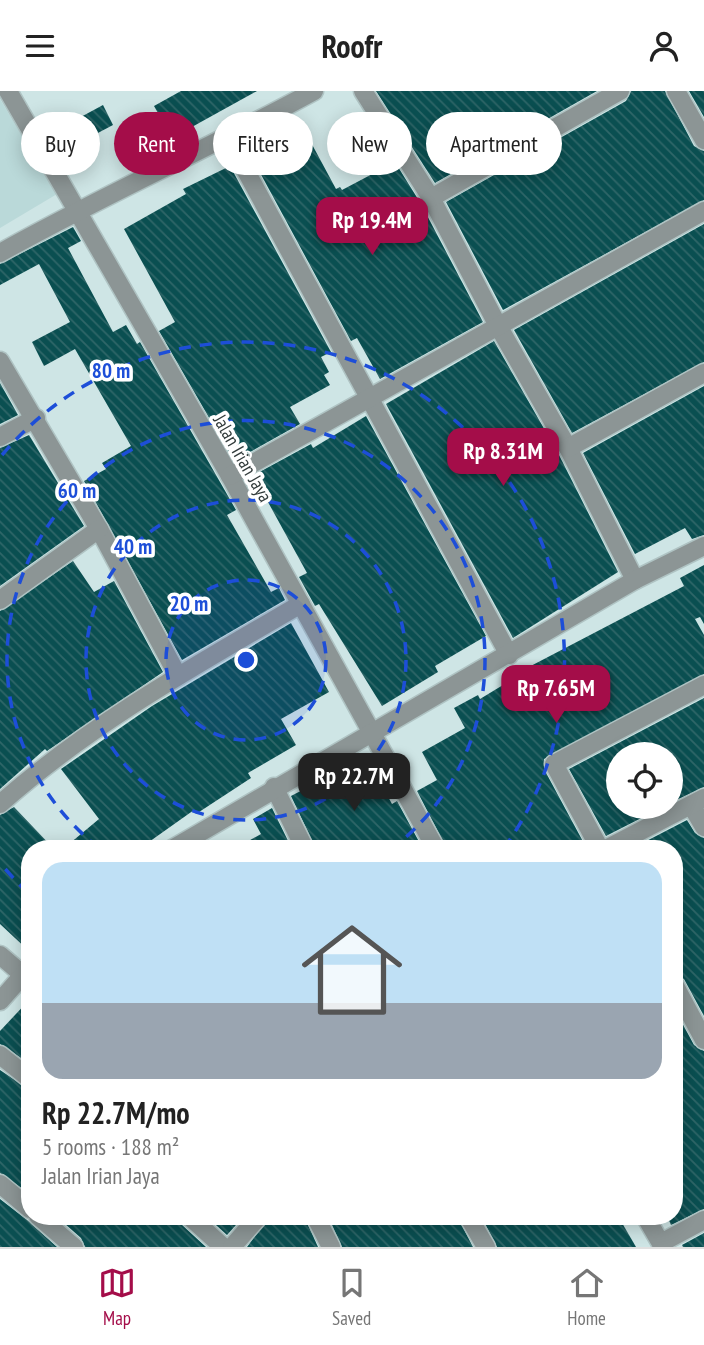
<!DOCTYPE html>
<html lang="en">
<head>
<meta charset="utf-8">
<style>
	body { margin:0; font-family:"PT Sans Narrow",sans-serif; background:#f2f2f2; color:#222; height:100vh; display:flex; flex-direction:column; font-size:26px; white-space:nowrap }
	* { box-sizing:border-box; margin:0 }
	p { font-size:23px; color:#767676 }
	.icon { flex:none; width:38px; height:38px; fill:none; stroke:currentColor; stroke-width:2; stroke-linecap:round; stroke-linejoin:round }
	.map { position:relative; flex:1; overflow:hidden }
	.details { position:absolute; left:21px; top:749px; width:662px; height:385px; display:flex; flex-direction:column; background:#fff; border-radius:28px; box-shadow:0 4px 18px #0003 }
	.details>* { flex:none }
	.hud { position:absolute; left:21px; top:21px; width:663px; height:63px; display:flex; gap:14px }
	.buttons { position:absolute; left:606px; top:651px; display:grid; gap:14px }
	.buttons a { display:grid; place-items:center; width:77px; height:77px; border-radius:50%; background:#fff; box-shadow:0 4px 18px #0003; font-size:35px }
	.price { position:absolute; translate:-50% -60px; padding:0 16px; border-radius:14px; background:#a40d49; color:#fff; font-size:23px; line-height:46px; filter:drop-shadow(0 2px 4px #0008) }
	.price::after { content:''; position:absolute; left:50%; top:42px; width:21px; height:16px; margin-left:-10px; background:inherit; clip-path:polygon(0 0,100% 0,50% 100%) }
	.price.current { background:#222; color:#fff }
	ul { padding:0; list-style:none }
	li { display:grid; align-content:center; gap:14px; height:371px; padding:0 21px }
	li span { display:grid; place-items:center; height:217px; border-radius:21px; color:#555 }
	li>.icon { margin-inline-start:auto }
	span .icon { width:126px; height:126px; fill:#fffc; stroke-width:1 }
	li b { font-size:30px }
	.pill { padding:0 24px; border-radius:32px; background:#fff; box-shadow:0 4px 18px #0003; font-size:24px; line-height:63px }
	.pill.current { background:#a40d49; color:#fff }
	header { display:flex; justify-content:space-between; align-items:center; height:91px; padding:0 21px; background:#fff; font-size:32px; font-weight:600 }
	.tabs { display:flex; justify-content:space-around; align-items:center; height:98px; border-top:2px solid #e0e0e0; background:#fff; font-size:19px; color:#767676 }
	.tabs a { display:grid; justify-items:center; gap:4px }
	.tabs .current { color:#a40d49 }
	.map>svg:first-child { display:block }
	.built { fill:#bad9d9 }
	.building { fill:url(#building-back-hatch) }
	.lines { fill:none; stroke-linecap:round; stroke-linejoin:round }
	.minor-casing { stroke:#afc3c3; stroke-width:21 }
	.minor { stroke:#8c9595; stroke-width:18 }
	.ring { fill:none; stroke:#1d4ed8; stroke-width:3.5; stroke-dasharray:12 9 }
	.labels { text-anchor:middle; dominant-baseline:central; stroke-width:7; stroke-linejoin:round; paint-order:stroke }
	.street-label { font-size:19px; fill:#323b3b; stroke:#fff }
	.centre { fill:#1d4ed8; stroke:#fff; stroke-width:3.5 }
	.ring-label { font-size:21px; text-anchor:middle; font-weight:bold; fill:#1d4ed8; stroke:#fff; stroke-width:7; stroke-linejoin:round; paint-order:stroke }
</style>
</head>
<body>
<header><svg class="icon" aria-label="menu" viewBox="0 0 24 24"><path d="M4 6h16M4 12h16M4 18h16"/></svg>Roofr<svg class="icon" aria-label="person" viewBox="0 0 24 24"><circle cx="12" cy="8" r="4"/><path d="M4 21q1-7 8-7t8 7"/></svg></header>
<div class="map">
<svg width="704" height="1156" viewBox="0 0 704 1156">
	<defs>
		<pattern id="building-back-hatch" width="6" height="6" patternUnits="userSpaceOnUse" patternTransform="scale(1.75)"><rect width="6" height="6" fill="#0a4f51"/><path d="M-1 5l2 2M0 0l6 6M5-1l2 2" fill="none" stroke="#2f6668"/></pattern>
	</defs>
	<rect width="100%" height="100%" fill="#cee5e5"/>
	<path class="built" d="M0,8L57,103L0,137Z"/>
	<g class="building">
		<path d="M181,0H257L172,47L154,15Z"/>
		<path d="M376,0H597L435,92Z"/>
		<path d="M631,0H665L694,55L704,60V109L503,219L446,111L626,10Z"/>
		<path d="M689,0H704V26Z"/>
		<path d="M103,14L113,34L77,53L66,34Z"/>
		<path d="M308,46L336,98L340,96L342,99L395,71L421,113L483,231L380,288L357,247L351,250L251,65L265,58L270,66Z"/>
		<path d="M230,75L331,261L321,266L329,281L324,284L330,294L290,316L300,333L234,370L159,240L175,231L124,138L186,103L183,98Z"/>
		<path d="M704,133V271L572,342L514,239Z"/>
		<path d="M73,136L81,150L68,157L113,241L126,234L137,253L140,251L236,419L227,424L271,501L279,497L285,509L182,569L84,390L106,378L102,372L131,355L75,258L44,275L32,251L70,231L39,173L0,194V173Z"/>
		<path d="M494,250L558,362L618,481L513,547L386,313Z"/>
		<path d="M0,292L18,324L0,333Z"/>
		<path d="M704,295V444L692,448L685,437L635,463L583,362Z"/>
		<path d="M366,325L486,545L435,575L438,581L382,615L319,513L315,515L299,486L307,482L263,402L255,407L245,389L311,353L313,357Z"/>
		<path d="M29,344L84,435L0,495V357Z"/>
		<path d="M73,470L94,501L114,490L163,581L47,660L45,658L0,698V520Z"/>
		<path d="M704,474V533L700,526L695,528L704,544V583L544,668V678L587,758H447L417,700L437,689L422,661L465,637L454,617L478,604L480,608L526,580L525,578L684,495L680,487Z"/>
		<path d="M291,532L329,601L281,628L296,654L248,682L251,687L196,723L194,719L139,758H63L99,728L61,678L152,615Z"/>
		<path d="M704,607V696L670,712V663H618V716H663L606,745L569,678Z"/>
		<path d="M366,666L392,713L397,710L423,758H316L291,705Z"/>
		<path d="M14,716L54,758H30V861L0,833V724Z"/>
		<path d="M272,717L292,758H234L261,743L253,728Z"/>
		<path d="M687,729L695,742L704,747V925L684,888L674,882V758H631Z"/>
		<path d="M30,908V973L0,953V940Z"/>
		<path d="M674,917L694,954L704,960V1118L671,1134L667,1125H674Z"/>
		<path d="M0,979L30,999V1103L0,1082Z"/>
		<path d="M0,1108L27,1129L57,1156H0Z"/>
		<path d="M56,1125H178L181,1133L206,1156H85L81,1147Z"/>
		<path d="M206,1125H244L227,1144Z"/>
		<path d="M270,1125H304L318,1156H247Z"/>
		<path d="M328,1125H457L473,1156H342Z"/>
		<path d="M481,1125H618L636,1156H497Z"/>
		<path d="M704,1142V1156H683L682,1154Z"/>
	</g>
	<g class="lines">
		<defs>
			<g id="minor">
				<path d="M8,0L230,385L436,758"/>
				<path d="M363,0L431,107L497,233L568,357L635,489"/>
				<path d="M676,0L704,49"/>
				<path d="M228,47L509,564"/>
				<path d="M431,107L620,0"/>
				<path d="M0,162C103,104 210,57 314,0"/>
				<path d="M0,270L99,438L178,585"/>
				<path d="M0,346L36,327"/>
				<path d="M568,357L704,282"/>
				<path d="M230,385L704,120"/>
				<path d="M0,509L99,438"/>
				<path d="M274,696L305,758"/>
				<path d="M0,713C90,633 198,573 301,513"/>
				<path d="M691,714L704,736"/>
				<path d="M172,758L635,489L704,455"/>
				<path d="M600,758L554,673L704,594"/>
				<path d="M606,758L704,707"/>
				<path d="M0,864L22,883"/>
				<path d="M674,893L704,949"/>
				<path d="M0,910L30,876"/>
				<path d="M0,964L30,988"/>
				<path d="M0,1093L30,1118"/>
				<path d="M38,1125L74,1156"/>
				<path d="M189,1125L223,1156"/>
				<path d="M315,1125L331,1156"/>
				<path d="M468,1125L486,1156"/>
				<path d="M645,1125L663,1156"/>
				<path d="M661,1152L704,1129"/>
				<path d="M232,1156L259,1125"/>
			</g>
		</defs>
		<use href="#minor" class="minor-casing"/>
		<use href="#minor" class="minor"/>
	</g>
	<circle cx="246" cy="569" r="80" fill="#1d4ed8" fill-opacity=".12"/>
	<g class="ring">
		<circle cx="246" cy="569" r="80"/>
		<circle cx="246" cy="569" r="160"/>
		<path d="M99 757A239 239 0 1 1 393 757"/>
		<path d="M28 802A319 319 0 0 1 2 774M2 364A319 319 0 0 1 504 757"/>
	</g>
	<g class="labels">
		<g class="street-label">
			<text transform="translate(243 367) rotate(60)">Jalan Irian Jaya</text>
		</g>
	</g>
	<circle cx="246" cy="569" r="10" class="centre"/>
	<g class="ring-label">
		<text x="111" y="287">80 m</text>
		<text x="77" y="407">60 m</text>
		<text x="133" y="463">40 m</text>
		<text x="189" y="520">20 m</text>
	</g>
</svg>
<div class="buttons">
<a><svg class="icon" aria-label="locate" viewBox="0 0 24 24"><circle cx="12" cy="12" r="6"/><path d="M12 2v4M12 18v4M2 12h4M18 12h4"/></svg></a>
</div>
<b class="price" style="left:372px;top:166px">Rp 19.4M</b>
<b class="price" style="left:503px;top:397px">Rp 8.31M</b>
<b class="price" style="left:556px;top:634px">Rp 7.65M</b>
<b class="price current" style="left:354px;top:722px">Rp 22.7M</b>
<div class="hud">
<a class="pill">Buy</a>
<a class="pill current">Rent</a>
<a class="pill">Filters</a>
<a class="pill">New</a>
<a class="pill">Apartment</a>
</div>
<section class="details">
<ul>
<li><span style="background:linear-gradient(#bfe0f5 65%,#9aa5b1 0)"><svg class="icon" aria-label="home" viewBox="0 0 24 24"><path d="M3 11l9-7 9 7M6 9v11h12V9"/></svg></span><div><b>Rp 22.7M/mo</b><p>5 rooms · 188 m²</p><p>Jalan Irian Jaya</p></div></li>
</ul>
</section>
</div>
<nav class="tabs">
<a class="current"><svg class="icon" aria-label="map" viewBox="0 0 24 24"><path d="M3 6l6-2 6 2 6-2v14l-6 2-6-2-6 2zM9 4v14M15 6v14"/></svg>Map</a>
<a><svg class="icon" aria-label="saved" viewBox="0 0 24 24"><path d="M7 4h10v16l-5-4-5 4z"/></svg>Saved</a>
<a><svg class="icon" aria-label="home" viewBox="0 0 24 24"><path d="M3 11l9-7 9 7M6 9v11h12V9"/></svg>Home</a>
</nav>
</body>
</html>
